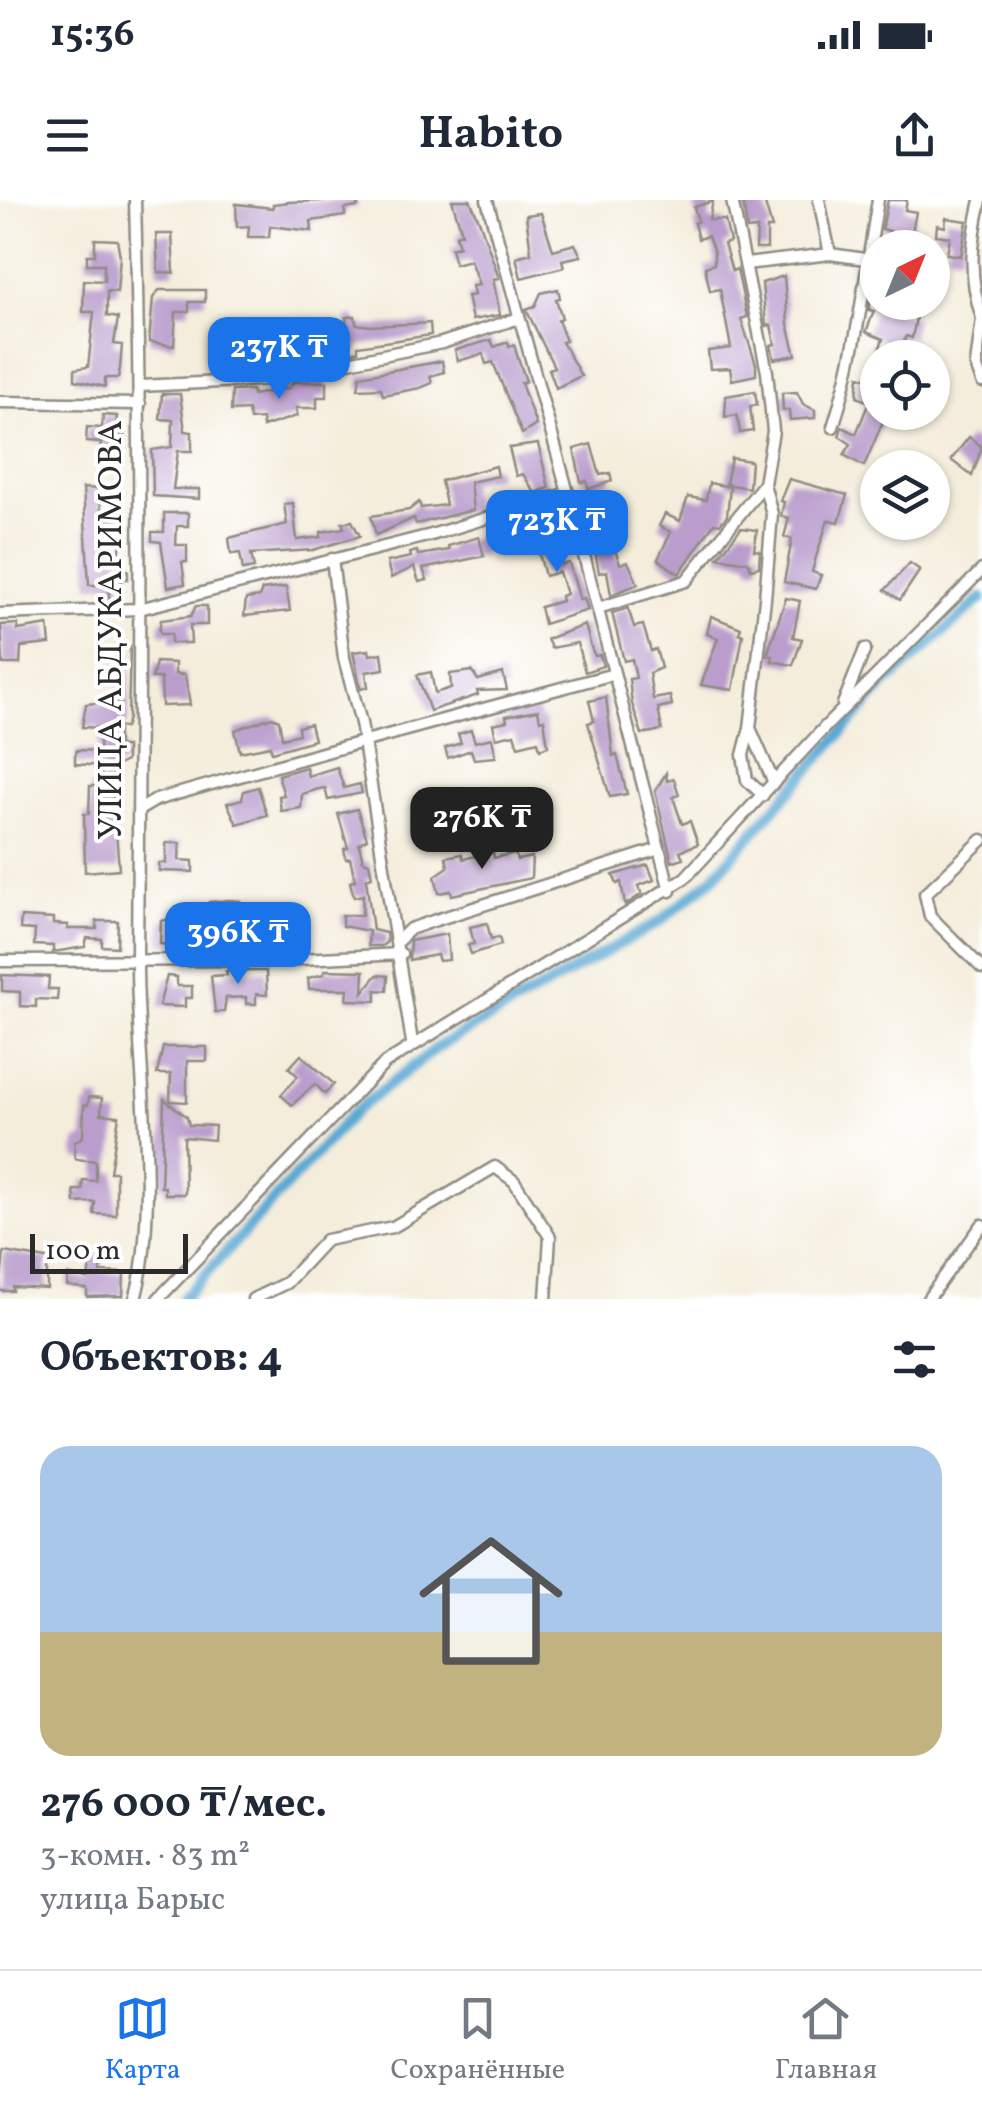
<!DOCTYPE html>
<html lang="ru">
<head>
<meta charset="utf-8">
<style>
	body { margin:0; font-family:Vollkorn,serif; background:#f6f6f7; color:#1f2937; height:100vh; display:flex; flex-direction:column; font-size:38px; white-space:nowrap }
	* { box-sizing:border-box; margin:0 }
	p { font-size:32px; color:#747a83 }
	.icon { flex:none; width:55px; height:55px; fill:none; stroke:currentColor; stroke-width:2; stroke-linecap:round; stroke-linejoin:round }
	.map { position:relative; height:1099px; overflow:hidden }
	.drawer { display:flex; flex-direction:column; background:#fff; flex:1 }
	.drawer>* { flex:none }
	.needle { width:65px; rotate:43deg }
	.controls { position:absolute; left:860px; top:30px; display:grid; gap:20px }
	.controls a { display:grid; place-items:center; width:90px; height:90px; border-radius:50%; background:#fff; box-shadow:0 2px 8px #0004; font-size:50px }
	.scale { position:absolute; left:30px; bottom:25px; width:158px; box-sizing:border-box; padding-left:10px; border:5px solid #2b2b2b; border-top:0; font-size:28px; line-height:35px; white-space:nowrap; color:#2b2b2b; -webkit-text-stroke:8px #fff; paint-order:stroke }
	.price { position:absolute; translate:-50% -85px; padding:0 22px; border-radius:20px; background:#1a73e8; color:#fff; font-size:32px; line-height:65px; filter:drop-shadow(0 2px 5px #0008) }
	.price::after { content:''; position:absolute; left:50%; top:60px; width:30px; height:22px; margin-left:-15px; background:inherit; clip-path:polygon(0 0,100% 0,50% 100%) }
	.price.selected { background:#222; color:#fff }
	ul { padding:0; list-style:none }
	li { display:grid; align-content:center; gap:20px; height:530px; padding:0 40px }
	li+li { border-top:2px solid #e0e1e3 }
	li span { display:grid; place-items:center; height:310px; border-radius:30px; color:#555 }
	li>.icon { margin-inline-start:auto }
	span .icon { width:180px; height:180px; fill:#fffc; stroke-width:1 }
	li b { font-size:42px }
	h2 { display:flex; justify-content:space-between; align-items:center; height:120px; padding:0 40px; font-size:42px }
	.status { display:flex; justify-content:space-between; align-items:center; height:70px; padding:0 50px; background:#fff; direction:ltr }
	.status svg { height:28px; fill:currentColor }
	header { display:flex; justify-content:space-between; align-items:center; height:130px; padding:0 40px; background:#fff; font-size:45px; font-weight:700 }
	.menu { display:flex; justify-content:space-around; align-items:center; height:140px; border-top:2px solid #e0e1e3; background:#fff; font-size:28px; color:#747a83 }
	.menu a { display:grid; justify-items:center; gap:5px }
	.menu .selected { color:#1a73e8 }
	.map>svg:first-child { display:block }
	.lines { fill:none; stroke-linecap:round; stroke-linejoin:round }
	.canal { stroke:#5aa9d4; stroke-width:11 }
	.building { fill:#ba9dcd }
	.minor-casing { stroke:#908c83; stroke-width:15 }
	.minor { stroke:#fff; stroke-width:10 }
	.labels { text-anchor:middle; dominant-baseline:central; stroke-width:8; stroke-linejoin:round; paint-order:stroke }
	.street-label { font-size:35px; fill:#2b2b2b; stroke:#fff }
</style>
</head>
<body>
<div class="status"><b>15:36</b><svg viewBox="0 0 49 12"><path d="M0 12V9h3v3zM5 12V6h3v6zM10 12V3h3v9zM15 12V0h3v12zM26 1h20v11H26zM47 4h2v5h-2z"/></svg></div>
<header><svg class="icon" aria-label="menu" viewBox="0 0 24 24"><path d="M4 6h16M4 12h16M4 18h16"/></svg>Habito<svg class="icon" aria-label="share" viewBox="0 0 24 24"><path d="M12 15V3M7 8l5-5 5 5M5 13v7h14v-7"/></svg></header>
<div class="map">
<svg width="982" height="1099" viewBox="0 0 982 1099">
	<rect width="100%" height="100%" fill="#fff"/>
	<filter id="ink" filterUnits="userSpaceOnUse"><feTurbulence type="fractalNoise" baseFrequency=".01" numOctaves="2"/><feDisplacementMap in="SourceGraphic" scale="20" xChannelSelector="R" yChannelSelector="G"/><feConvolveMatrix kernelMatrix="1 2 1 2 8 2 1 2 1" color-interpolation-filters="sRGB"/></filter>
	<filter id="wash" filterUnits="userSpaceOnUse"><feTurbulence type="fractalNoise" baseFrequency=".0048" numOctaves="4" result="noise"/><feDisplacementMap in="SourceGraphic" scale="40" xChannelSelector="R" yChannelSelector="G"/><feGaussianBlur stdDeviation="2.25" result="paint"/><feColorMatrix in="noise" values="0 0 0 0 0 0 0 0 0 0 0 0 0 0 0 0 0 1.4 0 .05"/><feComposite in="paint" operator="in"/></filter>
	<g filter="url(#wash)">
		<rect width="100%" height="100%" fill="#f4eddb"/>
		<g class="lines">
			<path class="canal" d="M183,1099L355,911L438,847L659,722L712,679L884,485L982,398"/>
		</g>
		<g id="blocks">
			<g class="building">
				<path d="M357,0L358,7L345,9V16L311,21L312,31L270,26L269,37H248L249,26L237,27L236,4L273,8V4L289,2Z"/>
				<path d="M452,0H470L479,20L499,78L493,79L500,115L472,120L467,96L474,95L472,86L479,85L470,60L455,64L451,48L459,46L456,35L462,33Z"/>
				<path d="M743,0H764L772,28H767V49H756L757,29L747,30Z"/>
				<path d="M888,0H907L905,10L916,12L909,47L887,45L890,31L882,29Z"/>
				<path d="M713,1L709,20H725L730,42L724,44L732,71L737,69L747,117L741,119L756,164V175L732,180L730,168L710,169L708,151L731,148L720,89L710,91L705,67L714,64V52L708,36L698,39L694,23L698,21L694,7Z"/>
				<path d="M541,13L553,50L575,44L581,56L562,60L564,67L521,78L516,57L531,53L526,15Z"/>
				<path d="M946,18L967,21L961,56L947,54L950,37L936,35L937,25L945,27Z"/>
				<path d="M156,34H172L174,73L158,72Z"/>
				<path d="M95,39L117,40L120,56L117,92L107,91V116L118,118L114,144L122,145L120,168L118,178H105V187L75,180V169L88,167L94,112H83L84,80L104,81V64H87V55H95Z"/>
				<path d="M784,76L788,124L796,155L774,159L771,145L775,144L771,125L766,126L762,83Z"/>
				<path d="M558,89L560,98L556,99L562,118L558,120L566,141L562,142L581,176L556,188L549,169L554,167L526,109L535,106L541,93Z"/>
				<path d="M159,90H205V102H189V112H176L174,146L149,142L153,98Z"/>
				<path d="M871,100L893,102L891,110L916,118L912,138L906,136L899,155L880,147L883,139L866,132L874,111L869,110Z"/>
				<path d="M355,116L356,124L370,126L430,123L431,135L358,146V151L324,158L263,163L256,171H237V148H264V140H273V126L287,127L286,142L323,146L322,142L347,135L346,117Z"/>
				<path d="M491,140L494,147L508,142L509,147L514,145L518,158L526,181L521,183L536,225L522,234L493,162L486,164L483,154L458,161L455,150Z"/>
				<path d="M442,161L444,172L430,176L432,183L420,188L383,195L381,188L358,189L360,176Z"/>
				<path d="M859,176L878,182V212L886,214L864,266L844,255L851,244L839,236L842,227L856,234L869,202L857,197Z"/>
				<path d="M294,182H327V197H317V208H296L297,216L263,227L262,219L250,220L248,210L231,211L232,191L252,190L253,195L289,188Z"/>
				<path d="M755,191L757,205L750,206L753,231L740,233L737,215L725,217L726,196Z"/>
				<path d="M797,192L803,204L815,210V218L790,220L789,210H783L782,193Z"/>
				<path d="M162,194H180L185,231L192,232V251H178L173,289H199V299L153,296L152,250L172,247L173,220L160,219Z"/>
				<path d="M103,215L117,216L115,235H124V245L116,244L115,262L99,261L101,243L86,242L87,227L102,228Z"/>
				<path d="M969,237L982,247L972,276L951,260Z"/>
				<path d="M538,244L549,288L535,293L523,274L516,276L509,248Z"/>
				<path d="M591,244L600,275L610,273L612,281L588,289L587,281L581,282L574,249Z"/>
				<path d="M731,258L751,261L749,288L726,284Z"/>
				<path d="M496,266L498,276L470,282L473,310L416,324L414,318L376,335L371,316L409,310L419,302L421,308L446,305L441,281Z"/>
				<path d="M789,279L847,295L839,322L828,320L816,357L812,372L821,375L816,389L784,382L792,339L784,337L789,318L781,316L784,302L780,301Z"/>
				<path d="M709,283L730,287L727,316L720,324L714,323L679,374L658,359L671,332L659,326L665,314L680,321L688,297L706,300Z"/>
				<path d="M83,288L99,289L102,319H123L118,370H128V379H122V398L109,399V385H89Z"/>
				<path d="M293,303L297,340L321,337V332L344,328L342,323L352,321L360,336L313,350L251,354L254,368L243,370L240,353L231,354L229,338L287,324L284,304Z"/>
				<path d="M164,313H188V326H177L176,345H187V362H182L185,384L168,387L161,342L152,341V332H164Z"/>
				<path d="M557,314L560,327L551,330L561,365L569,363L580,400L584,398L588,410L544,424L540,407L562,401L561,396L566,394L559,372L545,376L535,339L543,337L537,322Z"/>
				<path d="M741,328L757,330L754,350L760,351L759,367L751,369L748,362L718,357Z"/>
				<path d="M610,336L620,364L628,362L638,384L611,395L607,371L599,373L593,340Z"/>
				<path d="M479,337L484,356L423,369L427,380L419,382L414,367L391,378L387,362L411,357L410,353L417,351L418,355L449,350L448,346Z"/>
				<path d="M910,363L920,370L900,400L885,390Z"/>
				<path d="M286,387L290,411L244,416L246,399L259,397L262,390Z"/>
				<path d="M786,398L800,401L793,437L802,439L793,465L772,461L773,456L767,455Z"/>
				<path d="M196,406H207V425H190L191,443H171V434H161L159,430L161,420L191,416Z"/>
				<path d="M628,408L634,427L643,425L651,451L656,449L661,468L649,473L653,499L670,496L672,505L658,508L662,530L642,534L632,504L629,479L636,478L632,459L624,461L612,413Z"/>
				<path d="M711,416L741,428L739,433L743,435L733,490L701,485L718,438L707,434Z"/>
				<path d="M18,424V430L48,425L50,444L21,447L20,464H3L1,425Z"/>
				<path d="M585,425L592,450L595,456L600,455L603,466L585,472L577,443L551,448L547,439Z"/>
				<path d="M117,446L130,447L128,518L125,528L118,527V547H126V561L116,566L112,580L119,669L85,672L84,614H89L90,586H100L103,566L75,564V556L77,550L99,551L100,528L82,527L86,504L118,501Z"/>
				<path d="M369,450L370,455L382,453L384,469L366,472L368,487L361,489L353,452Z"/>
				<path d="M156,462L175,463V474L185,475L190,505L162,506L161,478H152Z"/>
				<path d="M472,471L478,480L503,473L507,490L477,491L478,495L430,511L417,475L431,472L435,493L451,488L450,474Z"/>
				<path d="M606,497L613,556L617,555L627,594L610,597L588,523L594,521L589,501Z"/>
				<path d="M538,510L540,520L544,519L548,546L540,549L538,541L518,546L514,534L496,538L493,524L507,521L506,516Z"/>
				<path d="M272,517L279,520L282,538L299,534L298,527L310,524L314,540L272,552L270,546L240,552L235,530Z"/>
				<path d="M471,530L475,542L492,538L496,557L474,559L471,550L448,558L445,548L461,543L458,534Z"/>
				<path d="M306,567L308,576L337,567L344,588L360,584L362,593L328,600L325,588L319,589L302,594L301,608L281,611L279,596L284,595L278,575Z"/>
				<path d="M666,573L667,581L674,579L679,595L673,597L682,624L690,621L698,644L680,651L683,658L672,662L655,591Z"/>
				<path d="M258,587L267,615L237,624L227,603L242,599L244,591Z"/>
				<path d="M357,609L367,639L359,644L363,661L369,663L372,677L366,679L373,730L386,733L387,742L382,746H368L369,731L342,726V715H362L363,695L354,697L350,682L355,680L350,658L346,659L344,649L348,648L338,614Z"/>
				<path d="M166,643H180L179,660L193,661V672L159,671V663H166Z"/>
				<path d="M493,652L494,658L515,653L517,660L532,657L531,678L452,695L451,691L439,693L435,676L448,667L446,657L462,654L463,659Z"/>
				<path d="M648,665L654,680L638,686L642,694L625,705L621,682L617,684L613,675Z"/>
				<path d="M229,700L240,701V713L259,714L258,736L275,737V731L302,733L286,747L270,749L240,747V743L224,742L223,749L160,744L161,721L175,718L176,708H184L185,719L207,721L209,702Z"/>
				<path d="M21,717L53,719V724L68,725L67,729H97V721H118L117,747L102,746V739L87,738L85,747L53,752V746L34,745L35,730L20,729Z"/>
				<path d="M487,723L491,739L499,737L501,745L471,754L468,745L474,744L470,727Z"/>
				<path d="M447,734L449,760L439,761L437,755L409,760L410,741Z"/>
				<path d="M324,770L364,771L363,792L377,775L388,776L387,791L376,790V801L347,800L348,789H309L308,778L324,774Z"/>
				<path d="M226,771H266L267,795L256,794V804H246V797L226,798L224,812H215L211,776L227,775Z"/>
				<path d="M2,775L49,777L48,789H58L57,800L36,799V807L20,806V792L2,791Z"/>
				<path d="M167,776L177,777V786H192V798H185V807L159,806Z"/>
				<path d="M163,847H207V861H187V902L170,901L171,874H157Z"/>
				<path d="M301,855L334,884L325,894L315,884L292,905L281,895L298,876L289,868Z"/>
				<path d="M89,897L102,898L101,914L119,916L110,972H116V1015L94,1014L95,1002L75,1003L74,990H82L83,980L96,981V961L76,959L74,954L75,941L83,937L84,905H88Z"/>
				<path d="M164,899L187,917L189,925L215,926L214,940L184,937L185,994H165V987H161Z"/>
				<path d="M4,1052L47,1059V1089L13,1087V1091H0Z"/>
				<path d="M92,1054L102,1056L101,1072L124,1073L123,1096L87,1097V1089L67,1086L68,1075L88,1079Z"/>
			</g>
		</g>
	</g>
	<g filter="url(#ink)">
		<use href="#blocks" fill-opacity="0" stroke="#908c83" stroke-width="2.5"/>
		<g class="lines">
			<defs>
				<g id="minor">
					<path d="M487,0L568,293L670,691"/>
					<path d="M732,0L767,172L773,231L764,284L772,314L765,399L750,528L743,555L747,580L763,595"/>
					<path d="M819,0L830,54"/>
					<path d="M981,0C971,43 968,75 982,118"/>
					<path d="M746,64L830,54L865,59"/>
					<path d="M982,119L976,165L982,182"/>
					<path d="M140,186L260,180L442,143L519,118"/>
					<path d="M0,202L140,204"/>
					<path d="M833,227C857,152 865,76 878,0"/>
					<path d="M332,359L344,458L361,523L412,842"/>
					<path d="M598,408L686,381L764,284"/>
					<path d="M0,414L139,409L431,335L568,293"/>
					<path d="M843,504L865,449"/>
					<path d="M750,528L774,583"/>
					<path d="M139,610L156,600C308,556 460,515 614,474"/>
					<path d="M982,640L925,694L930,716L982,768"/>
					<path d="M399,740L410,729L436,720L656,650"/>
					<path d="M0,761L281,760L401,754"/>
					<path d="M135,1099C161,1010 136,856 137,759C139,506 142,253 135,0"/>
					<path d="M158,1099L385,863L685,678L826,526L982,370"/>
					<path d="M253,1099L286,1083L326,1040L393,1027L495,967L514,981L550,1037L546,1099"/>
					<path d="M928,1099L982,1025"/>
				</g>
			</defs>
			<use href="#minor" class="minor-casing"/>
			<use href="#minor" class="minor"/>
		</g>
	</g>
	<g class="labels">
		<g class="street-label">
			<text transform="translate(112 430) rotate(-90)">УЛИЦА АБДУКАРИМОВА</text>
		</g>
	</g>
</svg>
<div class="controls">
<a><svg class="needle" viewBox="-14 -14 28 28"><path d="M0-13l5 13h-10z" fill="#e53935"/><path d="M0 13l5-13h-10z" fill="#747a83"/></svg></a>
<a><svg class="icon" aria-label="locate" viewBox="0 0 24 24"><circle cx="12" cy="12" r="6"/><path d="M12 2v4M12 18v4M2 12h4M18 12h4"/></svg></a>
<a><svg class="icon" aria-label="layers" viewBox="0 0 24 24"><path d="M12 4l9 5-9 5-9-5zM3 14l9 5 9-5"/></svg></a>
</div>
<div class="scale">100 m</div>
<b class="price" style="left:279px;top:202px">237K ₸</b>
<b class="price" style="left:557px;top:375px">723K ₸</b>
<b class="price selected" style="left:482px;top:672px">276K ₸</b>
<b class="price" style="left:238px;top:787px">396K ₸</b>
</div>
<section class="drawer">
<h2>Объектов: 4<svg class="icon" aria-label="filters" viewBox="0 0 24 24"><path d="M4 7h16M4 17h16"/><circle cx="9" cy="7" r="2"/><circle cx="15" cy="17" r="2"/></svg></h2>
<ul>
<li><span style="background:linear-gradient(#a9c7e8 60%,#c2b280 0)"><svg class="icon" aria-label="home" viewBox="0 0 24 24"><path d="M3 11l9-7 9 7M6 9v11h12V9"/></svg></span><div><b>276 000 ₸/мес.</b><p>3-комн. · 83 m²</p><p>улица Барыс</p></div></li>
</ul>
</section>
<nav class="menu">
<a class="selected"><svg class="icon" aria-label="map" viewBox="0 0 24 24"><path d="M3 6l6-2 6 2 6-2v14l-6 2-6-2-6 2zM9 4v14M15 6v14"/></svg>Карта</a>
<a><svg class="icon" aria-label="saved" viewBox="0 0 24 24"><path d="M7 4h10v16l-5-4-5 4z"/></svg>Сохранённые</a>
<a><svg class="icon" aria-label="home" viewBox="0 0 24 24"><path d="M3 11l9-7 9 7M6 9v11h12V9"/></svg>Главная</a>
</nav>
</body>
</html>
